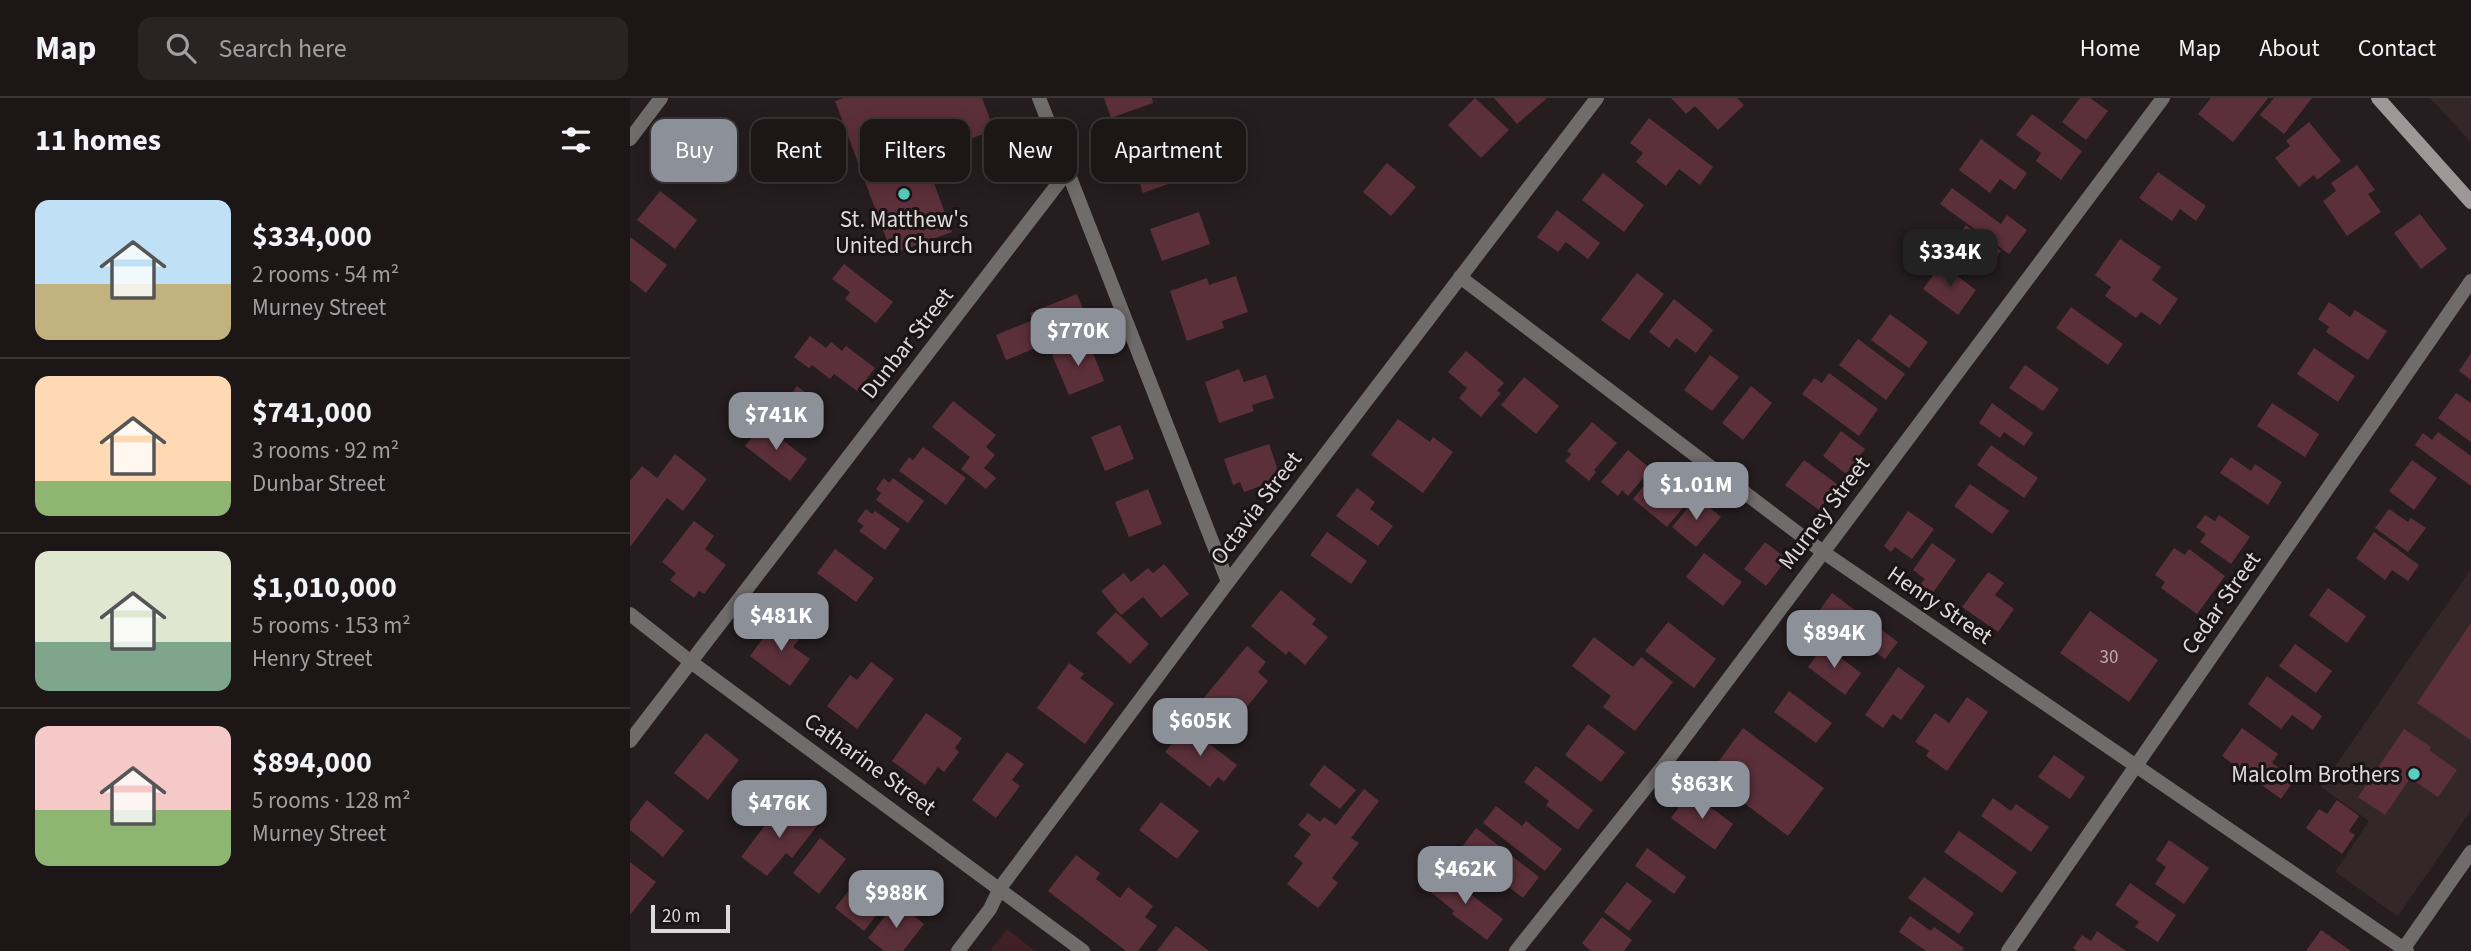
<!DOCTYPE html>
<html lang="en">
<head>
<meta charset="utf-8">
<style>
	body { margin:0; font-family:"Source Sans 3",sans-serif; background:#292324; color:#f1f3f6; height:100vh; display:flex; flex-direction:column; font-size:26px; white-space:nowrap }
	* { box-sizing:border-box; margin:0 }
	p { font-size:23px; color:#a09fa1 }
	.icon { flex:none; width:38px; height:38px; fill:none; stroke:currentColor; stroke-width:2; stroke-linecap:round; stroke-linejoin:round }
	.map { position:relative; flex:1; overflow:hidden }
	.sheet { display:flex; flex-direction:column; background:#1c1617; width:630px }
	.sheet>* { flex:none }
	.guide { position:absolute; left:21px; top:21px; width:665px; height:63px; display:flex; gap:14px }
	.scale { position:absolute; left:21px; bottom:18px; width:79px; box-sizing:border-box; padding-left:7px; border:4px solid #ded9da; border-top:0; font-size:19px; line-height:24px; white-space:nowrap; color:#ded9da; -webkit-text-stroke:5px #1b1416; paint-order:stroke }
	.price { position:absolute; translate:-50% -60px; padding:0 16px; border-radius:14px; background:#8c9099; color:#fff; font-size:23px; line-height:46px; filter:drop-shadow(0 2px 4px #0008) }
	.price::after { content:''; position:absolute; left:50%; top:42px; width:21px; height:16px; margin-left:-10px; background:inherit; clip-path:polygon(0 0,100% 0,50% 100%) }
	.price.active { background:#222; color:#fff }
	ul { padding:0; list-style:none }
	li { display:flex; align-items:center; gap:21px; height:175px; padding:0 35px }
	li+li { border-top:2px solid #3a3536 }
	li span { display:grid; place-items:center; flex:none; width:196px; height:140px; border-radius:14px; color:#555 }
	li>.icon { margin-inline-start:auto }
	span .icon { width:84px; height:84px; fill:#fffc; stroke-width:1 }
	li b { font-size:30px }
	h2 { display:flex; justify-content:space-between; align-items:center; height:84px; padding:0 35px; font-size:30px }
	.chip { padding:0 24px; border-radius:14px; background:#1c1617; box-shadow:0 4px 18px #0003,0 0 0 2px #3a3536; font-size:24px; line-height:63px }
	.chip.active { background:#8c9099; color:#fff }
	header { display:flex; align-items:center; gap:42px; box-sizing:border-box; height:98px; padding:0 35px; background:#1c1617; border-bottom:2px solid #3a3536 }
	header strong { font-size:33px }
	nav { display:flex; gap:38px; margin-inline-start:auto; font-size:24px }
	.search { width:490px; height:63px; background:#292324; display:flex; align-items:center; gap:18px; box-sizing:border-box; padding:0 24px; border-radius:14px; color:#a09fa1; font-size:26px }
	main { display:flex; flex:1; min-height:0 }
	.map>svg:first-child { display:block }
	.built { fill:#34272a }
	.green { fill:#401f26 }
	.building { fill:#5c303a }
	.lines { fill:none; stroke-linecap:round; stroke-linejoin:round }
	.minor { stroke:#706c6c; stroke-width:14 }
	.secondary { stroke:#9e9798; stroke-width:14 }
	.poi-dot { fill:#57cec1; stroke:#1b1416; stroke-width:2.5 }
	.labels { text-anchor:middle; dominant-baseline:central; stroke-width:6; stroke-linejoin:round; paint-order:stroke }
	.number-label { font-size:19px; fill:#beafb2 }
	.poi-label { font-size:23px; fill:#ded9da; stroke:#1b1416 }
	.street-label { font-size:23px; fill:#ded9da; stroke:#1b1416 }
</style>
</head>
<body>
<header>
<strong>Map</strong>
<div class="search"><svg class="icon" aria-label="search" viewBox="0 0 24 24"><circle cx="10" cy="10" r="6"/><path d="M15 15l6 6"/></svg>Search here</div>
<nav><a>Home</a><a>Map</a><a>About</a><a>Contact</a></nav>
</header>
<main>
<section class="sheet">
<h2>11 homes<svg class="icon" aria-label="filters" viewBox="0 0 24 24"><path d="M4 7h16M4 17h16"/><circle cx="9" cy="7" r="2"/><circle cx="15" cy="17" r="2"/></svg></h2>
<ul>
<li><span style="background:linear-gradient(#bfe0f5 60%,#c2b280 0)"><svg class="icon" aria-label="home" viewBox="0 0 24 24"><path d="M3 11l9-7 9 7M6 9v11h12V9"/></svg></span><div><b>$334,000</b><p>2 rooms · 54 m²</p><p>Murney Street</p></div></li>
<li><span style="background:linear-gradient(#ffd9b3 75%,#8fb573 0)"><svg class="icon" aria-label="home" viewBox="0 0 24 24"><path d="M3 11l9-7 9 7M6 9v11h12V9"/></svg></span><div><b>$741,000</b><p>3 rooms · 92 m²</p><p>Dunbar Street</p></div></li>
<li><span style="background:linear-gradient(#dfe7d0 65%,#7fa58c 0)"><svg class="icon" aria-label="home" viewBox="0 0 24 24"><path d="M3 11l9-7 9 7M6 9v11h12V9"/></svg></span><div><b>$1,010,000</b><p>5 rooms · 153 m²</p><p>Henry Street</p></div></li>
<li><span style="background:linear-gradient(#f6c9c9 60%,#8fb573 0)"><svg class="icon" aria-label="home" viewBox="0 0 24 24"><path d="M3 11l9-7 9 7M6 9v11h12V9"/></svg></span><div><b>$894,000</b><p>5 rooms · 128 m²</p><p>Murney Street</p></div></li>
</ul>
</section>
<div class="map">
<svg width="1841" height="853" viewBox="0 0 1841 853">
	<rect width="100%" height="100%" fill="#251d1f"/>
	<g class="built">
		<path d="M1800,0H1841V44Z"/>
		<path d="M1841,471V712L1768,818L1705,774L1739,723L1691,689Z"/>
	</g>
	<path class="green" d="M377,831L405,853H360Z"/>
	<g class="building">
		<path d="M214,0H352L364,32L294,58L322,134L262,156L205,3Z"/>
		<path d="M474,0H522L523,5L481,20Z"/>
		<path d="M845,0L879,32L851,60L818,27Z"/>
		<path d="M864,0H917L887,26Z"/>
		<path d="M1041,0H1107L1114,7L1088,32L1065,8L1056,16Z"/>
		<path d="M1450,0H1460L1478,13L1456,42L1432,24Z"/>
		<path d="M1581,0H1638L1603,44L1568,16Z"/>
		<path d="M1644,0H1682L1654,36L1630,17Z"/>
		<path d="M1402,16L1452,53L1431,82L1406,63L1411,55L1386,37Z"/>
		<path d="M1019,20L1083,69L1070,87L1049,71L1036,88L1006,64L1013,55L1000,45Z"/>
		<path d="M1679,24L1711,63L1687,82L1684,77L1669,89L1645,60L1660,48L1656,43Z"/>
		<path d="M1351,41L1397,75L1385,92L1370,81L1360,95L1329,72Z"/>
		<path d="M536,46L549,82L513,95L501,59Z"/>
		<path d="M757,65L786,89L761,118L733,94Z"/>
		<path d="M1727,67L1745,92L1738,96L1751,114L1717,138L1693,103L1706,93L1701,85Z"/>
		<path d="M1528,74L1576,108L1566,123L1550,111L1542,123L1509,100Z"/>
		<path d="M973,75L1014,107L994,134L952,102Z"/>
		<path d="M1322,90L1371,126L1377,117L1397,132L1379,156L1310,106Z"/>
		<path d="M30,93L67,122L45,151L7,122Z"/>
		<path d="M927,112L970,145L958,161L936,144L928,154L907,139Z"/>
		<path d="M569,114L580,146L532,163L520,131Z"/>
		<path d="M1790,116L1817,151L1791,171L1764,135Z"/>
		<path d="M1336,127L1371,153L1354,176L1319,150Z"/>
		<path d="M0,139L37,167L16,195L0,182Z"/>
		<path d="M1490,141L1531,169L1522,182L1548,201L1530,227L1511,214L1506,220L1475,198L1481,189L1465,177Z"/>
		<path d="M214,166L263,204L246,225L215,201L220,194L202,181Z"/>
		<path d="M1311,166L1346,192L1328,217L1293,191Z"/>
		<path d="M1007,175L1034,196L999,242L971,222Z"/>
		<path d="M606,178L618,214L592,223L594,230L557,243L540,193L577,180L579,187Z"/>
		<path d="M447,196L462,234L416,253L413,247L376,262L366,237L403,222L400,215Z"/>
		<path d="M1044,201L1083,232L1066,255L1046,240L1039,250L1019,234Z"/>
		<path d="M1699,204L1720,219L1725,212L1757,233L1738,262L1696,234L1699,229L1688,221Z"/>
		<path d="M1441,209L1493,246L1478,267L1426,230Z"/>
		<path d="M1260,216L1298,244L1279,270L1241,242Z"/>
		<path d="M180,238L196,250L201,244L212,253L216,248L245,270L227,293L204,276L200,281L182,267L179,270L164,259Z"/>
		<path d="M1228,241L1275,276L1256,302L1209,267Z"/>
		<path d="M458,242L474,283L439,297L422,257Z"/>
		<path d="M1684,250L1725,278L1708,304L1667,276Z"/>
		<path d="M836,253L874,285L867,293L871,295L851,319L829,300L837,290L818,274Z"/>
		<path d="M1841,255V282L1829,273Z"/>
		<path d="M1080,257L1109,279L1082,313L1054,292Z"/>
		<path d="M1395,267L1429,291L1413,313L1379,290Z"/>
		<path d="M609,271L614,284L636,277L644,300L622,307L624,313L589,325L575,284Z"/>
		<path d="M1199,275L1248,311L1229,338L1172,296L1184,280L1192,285Z"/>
		<path d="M894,279L929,308L906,336L871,307Z"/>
		<path d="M167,288L194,309L174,335L147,315Z"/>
		<path d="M1121,288L1142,305L1113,342L1092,325Z"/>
		<path d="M1826,295L1841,305V344L1808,320Z"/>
		<path d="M323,303L366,337L356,349L365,357L354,370L366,380L356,391L331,371L340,359L302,329Z"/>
		<path d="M1362,305L1403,335L1394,348L1374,334L1370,340L1349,325Z"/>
		<path d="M1642,305L1689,336L1675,359L1627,328Z"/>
		<path d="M768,321L800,344L803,339L823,354L793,395L741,357Z"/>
		<path d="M962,324L987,345L964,372L966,374L959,383L935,363L941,356L937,353Z"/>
		<path d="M132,326L177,361L160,383L115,348Z"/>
		<path d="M490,327L504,361L475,373L461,339Z"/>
		<path d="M1211,333L1235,351L1216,376L1193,358Z"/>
		<path d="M1808,334L1841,358V388L1785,347L1793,335L1802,342Z"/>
		<path d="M639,346L651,381L614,394L610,384L603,387L594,361Z"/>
		<path d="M1361,347L1408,380L1394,400L1347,367Z"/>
		<path d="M293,349L336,380L316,407L269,373L279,359L283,362Z"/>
		<path d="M998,352L1021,371L998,398L992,392L988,398L971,384Z"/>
		<path d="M45,356L77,381L53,413L37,400L0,449V383L12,368L27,380Z"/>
		<path d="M1601,359L1621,373L1625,366L1652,384L1638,407L1590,375Z"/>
		<path d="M1174,362L1207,386L1189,412L1155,387Z"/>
		<path d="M1782,362L1807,380L1784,412L1759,393Z"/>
		<path d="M1026,373L1060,401L1037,429L1003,401Z"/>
		<path d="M254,380L259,385L263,380L294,403L278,425L246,402L251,395L246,391Z"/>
		<path d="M1340,386L1379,413L1362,436L1324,408Z"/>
		<path d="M727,390L745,404L740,411L763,428L748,448L706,418Z"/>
		<path d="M518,391L532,426L499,439L485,404Z"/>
		<path d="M1067,399L1091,419L1066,449L1042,429Z"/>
		<path d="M236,411L242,416L245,413L270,431L255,452L229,433L234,428L227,423Z"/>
		<path d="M1759,411L1778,424L1781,420L1796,430L1778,454L1745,430Z"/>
		<path d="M1278,413L1304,431L1282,461L1265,449L1261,454L1254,448Z"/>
		<path d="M1575,417L1585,423L1589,417L1620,439L1601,466L1570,444L1576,436L1566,429Z"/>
		<path d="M64,423L84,438L75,451L96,467L74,496L69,493L64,500L40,482L46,475L32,464Z"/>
		<path d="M697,434L737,463L721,486L680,457Z"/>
		<path d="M1744,434L1789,467L1778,483L1762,472L1755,482L1726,460Z"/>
		<path d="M1135,444L1157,461L1136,488L1114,471Z"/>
		<path d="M1302,445L1326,462L1302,496L1290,487L1295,481L1283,472Z"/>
		<path d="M1544,450L1555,457L1559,451L1595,478L1567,516L1531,490L1535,484L1525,477Z"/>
		<path d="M205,451L244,480L226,504L187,475Z"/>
		<path d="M1074,455L1112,484L1093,508L1056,479Z"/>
		<path d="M534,466L559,496L531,520L513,499L491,517L471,493L494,475L501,484L518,470L523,475Z"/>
		<path d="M1358,474L1374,485L1365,497L1384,511L1368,534L1332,509Z"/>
		<path d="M1698,490L1736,518L1717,545L1679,517Z"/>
		<path d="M651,492L686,521L682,526L698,539L675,567L659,553L656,557L621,528Z"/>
		<path d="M1202,495L1268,544L1255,561L1225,540L1215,554L1185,533L1196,518L1189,513Z"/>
		<path d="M1460,513L1528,562L1499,604L1430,555Z"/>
		<path d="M486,514L519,546L500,566L466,535Z"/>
		<path d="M147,521L171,539L163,549L180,561L160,588L120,558Z"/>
		<path d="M1038,524L1086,561L1064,590L1015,553Z"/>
		<path d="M1841,525V642L1787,605Z"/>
		<path d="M964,539L1003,569L1011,559L1043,584L1005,633L973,609L981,598L942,568Z"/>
		<path d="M1665,546L1702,573L1686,595L1649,568Z"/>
		<path d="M1194,547L1231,575L1215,597L1178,569Z"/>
		<path d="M617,548L636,564L628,574L638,583L601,628L571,603Z"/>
		<path d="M241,564L264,581L227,631L197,608L220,577L227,582Z"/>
		<path d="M439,565L454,576L450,580L484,605L455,646L407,610Z"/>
		<path d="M1268,569L1295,588L1271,622L1263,616L1253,630L1235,617Z"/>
		<path d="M1637,578L1692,618L1683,632L1662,617L1651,631L1618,606Z"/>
		<path d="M1159,593L1202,625L1186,645L1144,614Z"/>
		<path d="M1337,599L1358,614L1317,673L1296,658L1299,653L1285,644L1305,615L1319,625Z"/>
		<path d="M296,615L332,640L325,650L329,654L314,674L308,669L295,687L262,663Z"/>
		<path d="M958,626L995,654L971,684L935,657Z"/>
		<path d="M556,628L607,667L594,684L588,679L580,689L535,654Z"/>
		<path d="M1113,630L1194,690L1158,738L1078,678Z"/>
		<path d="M1612,630L1648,656L1642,665L1665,681L1651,701L1592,658Z"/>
		<path d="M1774,631L1801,649L1799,652L1827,672L1808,699L1780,680L1755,717L1728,699Z"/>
		<path d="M76,635L109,662L78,702L44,675Z"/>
		<path d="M377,654L394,666L382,682L390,688L366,720L342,702Z"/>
		<path d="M1424,657L1455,679L1440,701L1408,679Z"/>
		<path d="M694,667L726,692L710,711L679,687Z"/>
		<path d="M906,668L963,712L948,732L916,707L919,703L894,684Z"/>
		<path d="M734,691L749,703L721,740L729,745L702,780L708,785L688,810L657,786L673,765L664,758L681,736L668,727L678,715L690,724L694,719L706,727Z"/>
		<path d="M1060,694L1103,726L1085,752L1041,720Z"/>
		<path d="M1363,700L1381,713L1386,706L1419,729L1401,754L1351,718Z"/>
		<path d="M17,702L54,733L33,759L0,732V724Z"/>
		<path d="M1707,702L1729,718L1719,733L1725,737L1712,756L1676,730L1689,711L1697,716Z"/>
		<path d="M531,704L569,733L547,761L509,732Z"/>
		<path d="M866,708L892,728L896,723L932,751L915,773L853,725Z"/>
		<path d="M163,709L187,728L162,760L156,755L137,778L111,759L145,714L154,721Z"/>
		<path d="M846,730L909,779L893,800L859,774L861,771L832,749Z"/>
		<path d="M1329,733L1387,774L1372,795L1314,754Z"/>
		<path d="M190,740L216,761L189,796L163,775Z"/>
		<path d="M1539,742L1579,770L1554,806L1525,786L1536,769L1526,762Z"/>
		<path d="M1017,750L1056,779L1044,796L1005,768Z"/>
		<path d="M446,757L470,775L466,781L490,800L498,789L523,808L515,819L527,828L508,853H496L418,793Z"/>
		<path d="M0,764L26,784L0,817Z"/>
		<path d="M235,772L264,795L234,833L205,810Z"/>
		<path d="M809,772L873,821L857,842L822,816L824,813L796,790Z"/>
		<path d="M1294,779L1344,815L1329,836L1278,800Z"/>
		<path d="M997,784L1022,803L999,833L974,814Z"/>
		<path d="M1500,785L1546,817L1528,844L1505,829L1509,824L1485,807Z"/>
		<path d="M266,804L294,826L273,853H254L238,840Z"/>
		<path d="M1280,818L1301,833L1304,829L1334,850L1332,853H1296L1269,834Z"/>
		<path d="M972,819L1002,842L994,853H961L952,845Z"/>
		<path d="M546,828L579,853H527Z"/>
		<path d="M1691,832L1721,853H1676Z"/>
		<path d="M1467,833L1496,853H1447L1443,850L1452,837L1461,843Z"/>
	</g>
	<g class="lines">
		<g class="minor">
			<path d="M409,0L598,484"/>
			<path d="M0,41L31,0"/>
			<path d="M830,179L1193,454L1777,853"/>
			<path d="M0,516L61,564L453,853"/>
			<path d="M0,643L437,74"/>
			<path d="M328,853L360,811L370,790L598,484L967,0"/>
			<path d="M886,853L1034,667L1533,0"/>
			<path d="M1378,853L1841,183"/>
			<path d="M1772,853L1841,754"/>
		</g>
		<path class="secondary" d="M1748,0L1841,104"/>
	</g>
	<g class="poi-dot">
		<circle cx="274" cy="96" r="7"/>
		<circle cx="1784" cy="676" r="7"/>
	</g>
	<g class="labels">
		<g class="number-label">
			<text x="1479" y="559">30</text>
		</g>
		<g class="poi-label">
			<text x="274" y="121">St. Matthew's<tspan x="274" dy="26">United Church</tspan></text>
			<text x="1770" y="676" text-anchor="end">Malcolm Brothers</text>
		</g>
		<g class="street-label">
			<text transform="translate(277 245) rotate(-52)">Dunbar Street</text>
			<text transform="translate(626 410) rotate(-53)">Octavia Street</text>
			<text transform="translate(1194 415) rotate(-53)">Murney Street</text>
			<text transform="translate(1591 505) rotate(-55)">Cedar Street</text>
			<text transform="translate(1310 507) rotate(34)">Henry Street</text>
			<text transform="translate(240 666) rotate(36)">Catharine Street</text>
		</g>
	</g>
</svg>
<div class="scale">20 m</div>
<b class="price active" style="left:1320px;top:191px">$334K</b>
<b class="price" style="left:448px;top:270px">$770K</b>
<b class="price" style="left:146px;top:354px">$741K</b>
<b class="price" style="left:1066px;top:424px">$1.01M</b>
<b class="price" style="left:151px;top:555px">$481K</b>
<b class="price" style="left:1204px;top:572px">$894K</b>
<b class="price" style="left:570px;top:660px">$605K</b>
<b class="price" style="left:1072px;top:723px">$863K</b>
<b class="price" style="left:149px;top:742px">$476K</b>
<b class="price" style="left:835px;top:808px">$462K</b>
<b class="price" style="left:266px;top:832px">$988K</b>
<div class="guide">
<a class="chip active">Buy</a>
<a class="chip">Rent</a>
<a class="chip">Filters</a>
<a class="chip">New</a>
<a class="chip">Apartment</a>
</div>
</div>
</main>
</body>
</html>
